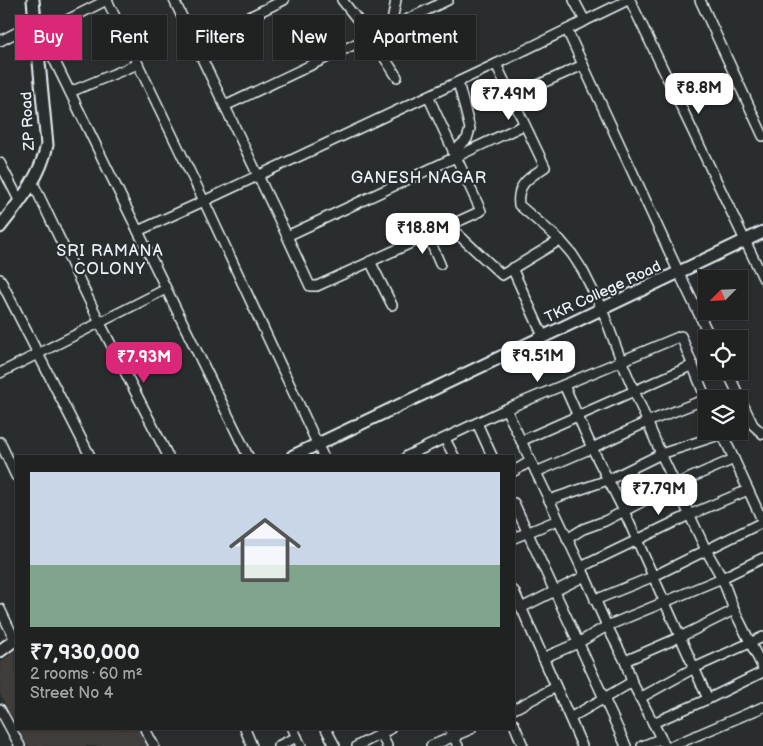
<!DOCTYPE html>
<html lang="en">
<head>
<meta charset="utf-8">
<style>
	body { margin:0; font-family:"Balsamiq Sans",sans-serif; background:#2d2f2f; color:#f1f3f6; height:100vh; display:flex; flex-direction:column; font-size:19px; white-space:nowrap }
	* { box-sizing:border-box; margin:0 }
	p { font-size:16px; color:#a2a4a5 }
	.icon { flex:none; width:28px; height:28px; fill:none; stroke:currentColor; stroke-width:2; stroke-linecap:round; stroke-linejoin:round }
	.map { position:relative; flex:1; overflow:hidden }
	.details { position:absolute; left:15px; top:455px; width:500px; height:275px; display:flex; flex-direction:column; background:#202222; border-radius:0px; box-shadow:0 1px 4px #0004,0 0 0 1px #3d3f40 }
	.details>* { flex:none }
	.banner { position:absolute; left:15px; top:15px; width:500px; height:45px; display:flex; gap:10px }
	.needle { width:32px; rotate:246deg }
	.controls { position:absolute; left:698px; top:270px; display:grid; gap:10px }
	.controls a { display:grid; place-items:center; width:50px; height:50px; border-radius:0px; background:#202222; box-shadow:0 1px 4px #0004,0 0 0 1px #3d3f40; font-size:25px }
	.price { position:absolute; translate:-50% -42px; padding:0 11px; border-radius:10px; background:#fff; color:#222; font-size:16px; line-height:32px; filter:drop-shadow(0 1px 2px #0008) }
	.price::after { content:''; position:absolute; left:50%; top:30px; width:15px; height:11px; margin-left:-8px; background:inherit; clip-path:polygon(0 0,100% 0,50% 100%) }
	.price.active { background:#db2777; color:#fff }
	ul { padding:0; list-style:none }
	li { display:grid; align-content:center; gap:10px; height:265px; padding:0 15px }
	li span { display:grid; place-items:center; height:155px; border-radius:0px; color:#555 }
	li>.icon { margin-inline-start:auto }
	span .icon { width:90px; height:90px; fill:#fffc; stroke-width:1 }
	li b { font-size:21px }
	.pill { padding:0 18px; border-radius:0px; background:#202222; box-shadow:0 1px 4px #0004,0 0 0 1px #3d3f40; font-size:18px; line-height:45px }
	.pill.active { background:#db2777; color:#fff }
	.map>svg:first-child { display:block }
	.built { fill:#3f3d3a }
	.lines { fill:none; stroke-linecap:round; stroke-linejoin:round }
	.street-casing { stroke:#e8f1f8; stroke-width:12 }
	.secondary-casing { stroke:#e8f1f8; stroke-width:15 }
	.street { stroke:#2a2d2e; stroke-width:9 }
	.secondary { stroke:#2a2d2e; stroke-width:11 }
	.labels { text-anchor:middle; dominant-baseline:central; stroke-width:4.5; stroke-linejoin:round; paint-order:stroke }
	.street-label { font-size:15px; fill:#e8f1f8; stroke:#2a2d2e }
	.neighbourhood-label { font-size:16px; letter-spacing:1px; fill:#e8f1f8; stroke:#2a2d2e }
</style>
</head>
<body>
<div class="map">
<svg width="763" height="746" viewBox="0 0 763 746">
	<rect width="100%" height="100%" fill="#2a2d2e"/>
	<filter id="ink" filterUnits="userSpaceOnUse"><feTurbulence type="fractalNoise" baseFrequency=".02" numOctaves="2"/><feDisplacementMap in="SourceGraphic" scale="10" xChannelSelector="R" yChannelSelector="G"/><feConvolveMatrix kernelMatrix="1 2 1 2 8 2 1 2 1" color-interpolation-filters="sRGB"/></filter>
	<g filter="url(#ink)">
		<g class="built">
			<path d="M16,650V726L0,694V663Z"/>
			<path d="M17,729H138L147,746H26Z"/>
		</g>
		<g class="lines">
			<defs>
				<g id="street">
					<path d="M107,0L204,201L496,64L628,0"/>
					<path d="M174,0L287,236"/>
					<path d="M342,0L371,37L397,77"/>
					<path d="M574,0L585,21"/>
					<path d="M630,0L763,278"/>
					<path d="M700,0L763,136"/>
					<path d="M391,27L396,0"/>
					<path d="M567,30L679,273L711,339"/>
					<path d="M41,33L107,0"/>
					<path d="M0,41L35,23L41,33L248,456"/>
					<path d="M195,43L284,0"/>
					<path d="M496,64L545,167C530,177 516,184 519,205L560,240"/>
					<path d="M70,92L138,64"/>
					<path d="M428,96L481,211L317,286H310L287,236L524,125"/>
					<path d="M511,97L583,65"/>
					<path d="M225,106L448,0"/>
					<path d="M453,152L467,139L470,129L458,82"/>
					<path d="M0,163L20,202"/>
					<path d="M33,183L100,323L168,456"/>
					<path d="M449,226L502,275L560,240L572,254L583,271L602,309L621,360L661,454L706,550L722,578L734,610L763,668"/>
					<path d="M138,231L204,201L323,456"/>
					<path d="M428,236L440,264"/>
					<path d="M370,261L392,305"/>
					<path d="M512,268L543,336"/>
					<path d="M0,279L90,456"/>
					<path d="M727,371L753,425L763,434"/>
					<path d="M0,373L166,289"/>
					<path d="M564,385L592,448L624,511L708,699"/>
					<path d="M506,409L581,567L607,626L625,661L632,682L665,746"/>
					<path d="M477,423L492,456"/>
					<path d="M721,431L763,522"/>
					<path d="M445,439L454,456"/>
					<path d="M521,441L693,365"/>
					<path d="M0,442L16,476"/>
					<path d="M407,456L506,409L681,336L706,399"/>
					<path d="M514,471L531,461"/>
					<path d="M536,472L592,448L647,422L706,399"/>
					<path d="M549,500L608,480L661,454L722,434"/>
					<path d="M514,503L626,746"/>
					<path d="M514,538L558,520"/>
					<path d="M567,539L583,529L605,521L676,484L734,459"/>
					<path d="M581,567L689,515L748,490"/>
					<path d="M514,591L582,746"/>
					<path d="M595,600L652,577L763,522"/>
					<path d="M521,608L585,576"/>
					<path d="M0,609L15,640"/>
					<path d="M543,658L578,643L607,626L722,578L763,558"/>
					<path d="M625,661L680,637L734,610"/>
					<path d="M640,698L694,668L763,637"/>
					<path d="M0,709L20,746"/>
					<path d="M514,709L556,687"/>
					<path d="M570,718L632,682"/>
					<path d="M653,723L708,699L763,672"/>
					<path d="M514,724L523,746"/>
					<path d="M145,729L154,746"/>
					<path d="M245,729L252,746"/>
					<path d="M293,729L301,746"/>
					<path d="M326,729L335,746"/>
					<path d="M379,729L387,746"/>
					<path d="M450,729L458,746"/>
					<path d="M278,746L297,737"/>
					<path d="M357,746L390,729"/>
					<path d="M431,746L471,729"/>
					<path d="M642,746L660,739"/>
					<path d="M672,746L763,707"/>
				</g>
				<g id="secondary">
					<path d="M0,227C20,201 40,178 47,145L33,0"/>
					<path d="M293,456L763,232"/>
					<path d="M0,651L16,639"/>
				</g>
			</defs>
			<use href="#street" class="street-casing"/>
			<use href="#secondary" class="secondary-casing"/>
			<use href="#street" class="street"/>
			<use href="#secondary" class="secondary"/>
		</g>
	</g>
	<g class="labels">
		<g class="street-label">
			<text transform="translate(28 121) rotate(-93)">ZP Road</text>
			<text transform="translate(603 292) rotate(-25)">TKR College Road</text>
		</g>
		<g class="neighbourhood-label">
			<text x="419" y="178">GANESH NAGAR</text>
			<text x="110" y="251">SRI RAMANA<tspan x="110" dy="18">COLONY</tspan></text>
		</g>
	</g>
</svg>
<div class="controls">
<a><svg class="needle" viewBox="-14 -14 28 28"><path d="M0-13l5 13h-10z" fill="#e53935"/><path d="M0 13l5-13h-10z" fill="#a2a4a5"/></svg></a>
<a><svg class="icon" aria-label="locate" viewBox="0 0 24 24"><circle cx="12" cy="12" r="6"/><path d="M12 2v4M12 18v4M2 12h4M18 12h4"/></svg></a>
<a><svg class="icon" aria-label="layers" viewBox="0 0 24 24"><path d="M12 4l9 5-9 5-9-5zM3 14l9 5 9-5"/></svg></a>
</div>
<b class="price" style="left:699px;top:115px">₹8.8M</b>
<b class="price" style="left:509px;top:121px">₹7.49M</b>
<b class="price" style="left:423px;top:255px">₹18.8M</b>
<b class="price" style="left:538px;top:383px">₹9.51M</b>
<b class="price active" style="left:144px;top:384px">₹7.93M</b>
<b class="price" style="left:659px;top:516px">₹7.79M</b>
<div class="banner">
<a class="pill active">Buy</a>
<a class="pill">Rent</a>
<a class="pill">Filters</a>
<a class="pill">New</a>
<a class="pill">Apartment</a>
</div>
<section class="details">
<ul>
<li><span style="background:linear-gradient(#c9d6e8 60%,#7fa58c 0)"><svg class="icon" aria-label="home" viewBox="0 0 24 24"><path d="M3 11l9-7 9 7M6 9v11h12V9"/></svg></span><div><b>₹7,930,000</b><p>2 rooms · 60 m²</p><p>Street No 4</p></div></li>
</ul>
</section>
</div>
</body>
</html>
